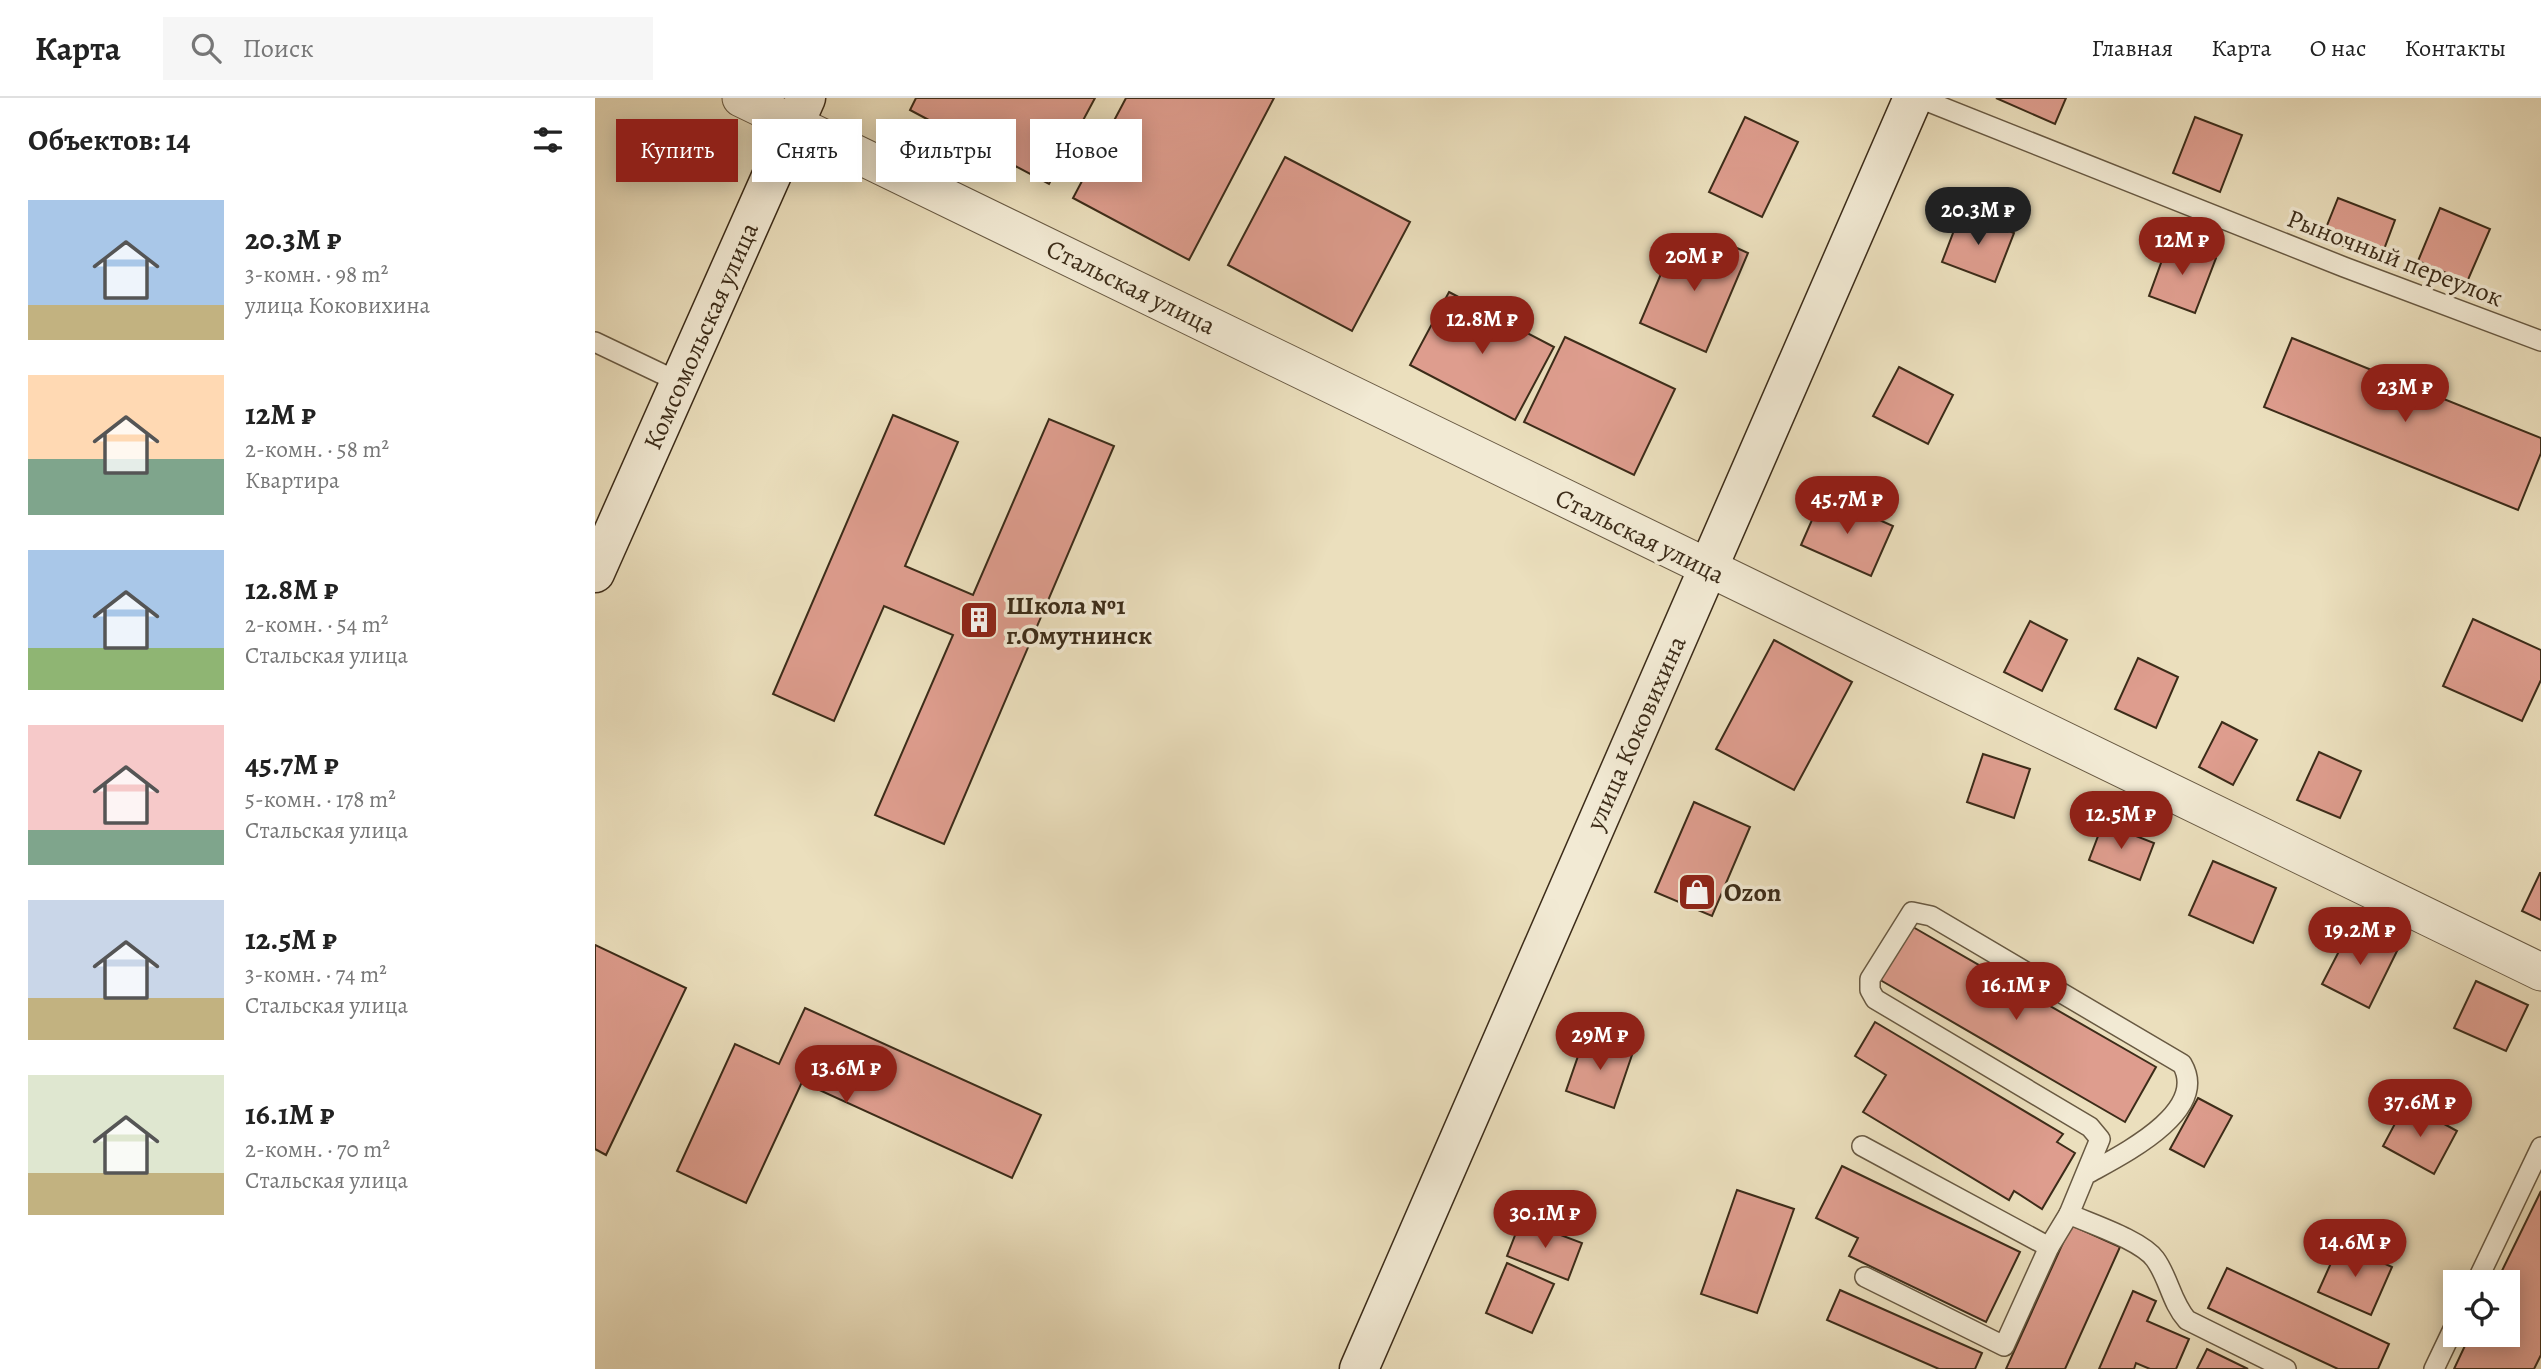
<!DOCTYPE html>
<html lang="ru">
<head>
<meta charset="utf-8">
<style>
	body { margin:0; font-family:Alegreya,serif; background:#f6f6f6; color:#222; height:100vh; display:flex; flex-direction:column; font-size:26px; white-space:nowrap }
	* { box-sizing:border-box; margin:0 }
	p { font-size:23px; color:#767676 }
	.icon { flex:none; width:38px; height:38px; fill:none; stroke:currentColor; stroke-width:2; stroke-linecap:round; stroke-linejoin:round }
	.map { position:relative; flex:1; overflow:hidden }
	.sheet { display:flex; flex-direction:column; background:#fff; width:595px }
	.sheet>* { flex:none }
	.top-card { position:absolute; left:21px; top:21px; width:665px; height:63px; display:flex; gap:14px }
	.controls { position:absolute; left:1848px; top:1172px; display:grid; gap:14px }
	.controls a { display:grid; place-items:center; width:77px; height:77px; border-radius:0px; background:#fff; box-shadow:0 4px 18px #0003; font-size:35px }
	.price { position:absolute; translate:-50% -60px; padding:0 16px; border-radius:24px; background:#8f2418; color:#fff; font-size:23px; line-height:46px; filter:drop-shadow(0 2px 4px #0008) }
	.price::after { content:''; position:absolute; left:50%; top:42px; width:21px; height:16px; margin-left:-10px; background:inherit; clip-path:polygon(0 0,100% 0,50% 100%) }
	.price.current { background:#222; color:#fff }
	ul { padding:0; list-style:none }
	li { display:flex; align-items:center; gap:21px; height:175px; padding:0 28px }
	li span { display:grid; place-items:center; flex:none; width:196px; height:140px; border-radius:0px; color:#555 }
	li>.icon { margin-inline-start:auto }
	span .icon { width:84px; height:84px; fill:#fffc; stroke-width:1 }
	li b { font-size:30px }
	h2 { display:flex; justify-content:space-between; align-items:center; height:84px; padding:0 28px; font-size:30px }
	.pill { padding:0 24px; border-radius:0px; background:#fff; box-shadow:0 4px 18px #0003; font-size:24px; line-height:63px }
	.pill.current { background:#8f2418; color:#fff }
	header { display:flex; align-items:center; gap:42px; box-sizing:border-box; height:98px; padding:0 35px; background:#fff; border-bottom:2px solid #e0e0e0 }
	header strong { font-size:33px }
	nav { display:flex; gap:38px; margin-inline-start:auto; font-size:24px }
	.search { width:490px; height:63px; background:#f6f6f6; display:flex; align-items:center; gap:18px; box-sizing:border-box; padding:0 24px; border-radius:0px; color:#767676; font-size:26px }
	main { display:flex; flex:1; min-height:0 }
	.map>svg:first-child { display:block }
	.building { fill:#de9d8e; stroke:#3c2c19; stroke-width:2 }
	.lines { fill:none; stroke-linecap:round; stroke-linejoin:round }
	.lane-casing { stroke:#685942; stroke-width:22 }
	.street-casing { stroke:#685942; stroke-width:39 }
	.secondary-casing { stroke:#3c2c19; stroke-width:41 }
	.lane { stroke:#f2ead4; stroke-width:19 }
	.street { stroke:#f2ead4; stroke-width:37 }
	.secondary { stroke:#f2ead4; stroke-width:38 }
	.labels { text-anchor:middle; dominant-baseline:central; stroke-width:7; stroke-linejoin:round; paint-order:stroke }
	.street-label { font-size:26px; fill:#3c2c19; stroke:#f2ead4 }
	.poi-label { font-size:26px; font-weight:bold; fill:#3c2c19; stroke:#f2ead4; text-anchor:start }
</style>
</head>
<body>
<header>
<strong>Карта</strong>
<div class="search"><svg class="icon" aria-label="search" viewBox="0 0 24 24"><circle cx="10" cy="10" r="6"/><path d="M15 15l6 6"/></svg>Поиск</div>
<nav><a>Главная</a><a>Карта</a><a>О нас</a><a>Контакты</a></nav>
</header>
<main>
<section class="sheet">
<h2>Объектов: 14<svg class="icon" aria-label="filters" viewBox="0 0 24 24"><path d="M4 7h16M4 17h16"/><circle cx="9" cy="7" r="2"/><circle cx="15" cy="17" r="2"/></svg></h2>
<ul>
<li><span style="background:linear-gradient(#a9c7e8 75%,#c2b280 0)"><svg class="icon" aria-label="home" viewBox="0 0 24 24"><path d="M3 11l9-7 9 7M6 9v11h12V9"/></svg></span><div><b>20.3M ₽</b><p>3-комн. · 98 m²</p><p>улица Коковихина</p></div></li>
<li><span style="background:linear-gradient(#ffd9b3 60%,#7fa58c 0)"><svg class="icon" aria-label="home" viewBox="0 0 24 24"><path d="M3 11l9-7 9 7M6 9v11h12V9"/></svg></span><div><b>12M ₽</b><p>2-комн. · 58 m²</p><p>Квартира</p></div></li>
<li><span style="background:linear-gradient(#a9c7e8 70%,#8fb573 0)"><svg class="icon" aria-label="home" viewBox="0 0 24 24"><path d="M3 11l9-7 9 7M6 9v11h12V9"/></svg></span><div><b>12.8M ₽</b><p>2-комн. · 54 m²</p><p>Стальская улица</p></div></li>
<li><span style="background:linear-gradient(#f6c9c9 75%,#7fa58c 0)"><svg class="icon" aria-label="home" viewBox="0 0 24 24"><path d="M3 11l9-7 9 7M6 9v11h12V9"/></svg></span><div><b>45.7M ₽</b><p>5-комн. · 178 m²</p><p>Стальская улица</p></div></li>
<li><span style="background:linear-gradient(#c9d6e8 70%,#c2b280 0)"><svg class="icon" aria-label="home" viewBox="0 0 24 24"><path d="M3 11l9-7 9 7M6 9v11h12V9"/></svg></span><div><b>12.5M ₽</b><p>3-комн. · 74 m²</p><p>Стальская улица</p></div></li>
<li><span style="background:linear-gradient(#dfe7d0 70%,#c2b280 0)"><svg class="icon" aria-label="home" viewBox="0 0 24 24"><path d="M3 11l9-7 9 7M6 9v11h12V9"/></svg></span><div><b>16.1M ₽</b><p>2-комн. · 70 m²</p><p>Стальская улица</p></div></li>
</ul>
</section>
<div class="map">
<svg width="1946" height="1271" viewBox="0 0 1946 1271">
	<rect width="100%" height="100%" fill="#ebdfbd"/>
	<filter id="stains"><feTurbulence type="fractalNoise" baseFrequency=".00286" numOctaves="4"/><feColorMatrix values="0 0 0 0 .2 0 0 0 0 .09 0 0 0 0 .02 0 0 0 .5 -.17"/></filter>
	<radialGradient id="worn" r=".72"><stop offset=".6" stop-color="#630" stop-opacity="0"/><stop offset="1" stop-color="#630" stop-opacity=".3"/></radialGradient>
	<g class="building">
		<path d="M321,0H500L454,86L315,12Z"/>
		<path d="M531,0H679L594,162L478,100Z"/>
		<path d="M1401,0H1471L1460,26Z"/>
		<path d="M1150,19L1203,44L1167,119L1114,94Z"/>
		<path d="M1600,19L1647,37L1625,94L1578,75Z"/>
		<path d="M690,59L815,124L757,233L633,167Z"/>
		<path d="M1743,100L1800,122L1785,162L1727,140Z"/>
		<path d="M1845,110L1895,131L1872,184L1823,163Z"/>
		<path d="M1366,114L1419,135L1400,184L1347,164Z"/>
		<path d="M1120,140L1153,155L1111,254L1045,225L1080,143L1113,158Z"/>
		<path d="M1574,143L1621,160L1600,215L1554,198Z"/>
		<path d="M854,194L959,249L920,322L815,267Z"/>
		<path d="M970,239L1080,291L1039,377L929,324Z"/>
		<path d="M1697,240L1946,340V355L1923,412L1669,309Z"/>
		<path d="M1304,269L1358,297L1333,346L1278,318Z"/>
		<path d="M298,317L363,344L310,468L378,497L454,321L519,348L349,746L280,717L358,537L289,508L239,623L178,596Z"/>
		<path d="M1228,397L1298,428L1276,478L1206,447Z"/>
		<path d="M1878,521L1946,552V582L1927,623L1848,588Z"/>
		<path d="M1435,523L1472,542L1447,593L1409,574Z"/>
		<path d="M1179,542L1257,584L1199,692L1121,651Z"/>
		<path d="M1543,560L1583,579L1561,630L1520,611Z"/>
		<path d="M1627,624L1662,642L1638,687L1604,669Z"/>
		<path d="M1724,654L1766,673L1745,720L1702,702Z"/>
		<path d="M1388,656L1435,671L1419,720L1372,704Z"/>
		<path d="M1099,704L1155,729L1117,818L1060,794Z"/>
		<path d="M1508,725L1559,745L1545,782L1494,762Z"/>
		<path d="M1618,763L1681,790L1658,845L1594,817Z"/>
		<path d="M1945,775H1946V822L1927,813Z"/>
		<path d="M1311,825L1561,969L1530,1024L1280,879Z"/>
		<path d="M1757,828L1803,851L1774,910L1727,886Z"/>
		<path d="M0,847L91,890L11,1057L0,1051Z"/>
		<path d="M1881,883L1933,907L1911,953L1859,930Z"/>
		<path d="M210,910L446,1017L417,1080L207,984L151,1105L82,1073L140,946L184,966Z"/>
		<path d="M1280,924L1468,1036L1462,1044L1480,1055L1447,1111L1419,1093L1414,1102L1268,1014L1291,977L1260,958Z"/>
		<path d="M990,938L1038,954L1019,1010L971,993Z"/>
		<path d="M1603,1000L1637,1018L1609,1069L1575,1051Z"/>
		<path d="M1811,1005L1862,1033L1839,1076L1788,1048Z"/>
		<path d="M1247,1068L1425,1154L1391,1224L1254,1158L1263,1140L1221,1120Z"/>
		<path d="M1142,1092L1199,1111L1162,1215L1106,1196Z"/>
		<path d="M1946,1093V1257L1939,1271H1859L1875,1237H1913V1185H1901Z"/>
		<path d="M926,1122L987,1145L973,1182L912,1158Z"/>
		<path d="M1476,1127L1525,1149L1470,1271H1411Z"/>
		<path d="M1745,1145L1797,1169L1776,1217L1723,1194Z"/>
		<path d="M912,1165L959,1186L937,1235L891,1215Z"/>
		<path d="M1632,1170L1794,1246L1783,1271H1743L1613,1210Z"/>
		<path d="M1245,1192L1387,1255L1380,1271H1344L1232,1222Z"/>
		<path d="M1538,1193L1561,1203L1552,1223L1594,1241L1581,1271H1555L1541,1265L1539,1271H1504Z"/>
		<path d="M1612,1251L1653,1271H1602Z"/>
	</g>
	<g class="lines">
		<defs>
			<g id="lane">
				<path d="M1324,0L1749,169L1946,243"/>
				<path d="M0,244L86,285"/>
				<path d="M1267,1048L1454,1149L1474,1116"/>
				<path d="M1492,1076C1526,1057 1615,1014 1587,966L1336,818L1317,814L1275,881V892L1280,901L1495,1029L1505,1041L1474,1116C1496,1126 1546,1142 1560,1161C1574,1180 1576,1204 1592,1222L1691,1271"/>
				<path d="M1270,1179L1409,1248L1454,1149"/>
				<path d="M1881,1185L1946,1049"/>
				<path d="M1839,1271L1860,1227"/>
			</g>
			<path id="street" d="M146,0L1946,874"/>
			<g id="secondary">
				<path d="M0,475L211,0"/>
				<path d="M764,1271L1318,0"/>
			</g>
		</defs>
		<use href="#lane" class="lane-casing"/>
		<use href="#street" class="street-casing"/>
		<use href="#secondary" class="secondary-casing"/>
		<use href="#lane" class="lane"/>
		<use href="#street" class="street"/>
		<use href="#secondary" class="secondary"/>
	</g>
	<defs>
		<symbol id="building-square" viewBox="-11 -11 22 22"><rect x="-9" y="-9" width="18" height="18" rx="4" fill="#8f2418" stroke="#f2ead4"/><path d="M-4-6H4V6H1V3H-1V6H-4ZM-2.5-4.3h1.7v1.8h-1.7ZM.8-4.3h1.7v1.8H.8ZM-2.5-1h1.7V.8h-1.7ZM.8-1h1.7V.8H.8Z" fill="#fff"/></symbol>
		<symbol id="shop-square" viewBox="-11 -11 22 22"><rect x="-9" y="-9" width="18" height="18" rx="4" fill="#8f2418" stroke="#f2ead4"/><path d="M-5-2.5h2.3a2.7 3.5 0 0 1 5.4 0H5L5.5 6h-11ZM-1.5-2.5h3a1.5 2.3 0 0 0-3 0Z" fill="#fff"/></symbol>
	</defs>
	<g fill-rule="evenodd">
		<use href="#building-square" x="362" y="500" width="44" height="44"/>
		<use href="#shop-square" x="1080" y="772" width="44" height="44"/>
	</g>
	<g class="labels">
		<g class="street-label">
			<text transform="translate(1800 160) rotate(21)">Рыночный переулок</text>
			<text transform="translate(536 189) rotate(26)">Стальская улица</text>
			<text transform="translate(106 238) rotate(-66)">Комсомольская улица</text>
			<text transform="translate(1045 438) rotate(26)">Стальская улица</text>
			<text transform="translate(1041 635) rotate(-66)">улица Коковихина</text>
		</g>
		<g class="poi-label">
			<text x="411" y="507">Школа №1<tspan x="411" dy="30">г.Омутнинск</tspan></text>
			<text x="1129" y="794">Ozon</text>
		</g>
	</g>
	<rect width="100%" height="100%" filter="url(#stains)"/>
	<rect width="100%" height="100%" fill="url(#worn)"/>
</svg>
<div class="controls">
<a><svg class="icon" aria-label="locate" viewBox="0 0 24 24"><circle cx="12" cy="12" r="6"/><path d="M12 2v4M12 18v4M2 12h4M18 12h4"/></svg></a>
</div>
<b class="price current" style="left:1383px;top:149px">20.3M ₽</b>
<b class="price" style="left:1587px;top:179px">12M ₽</b>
<b class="price" style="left:1099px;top:195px">20M ₽</b>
<b class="price" style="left:887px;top:258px">12.8M ₽</b>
<b class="price" style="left:1810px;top:326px">23M ₽</b>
<b class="price" style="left:1252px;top:438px">45.7M ₽</b>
<b class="price" style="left:1526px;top:753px">12.5M ₽</b>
<b class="price" style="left:1765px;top:869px">19.2M ₽</b>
<b class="price" style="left:1421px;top:924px">16.1M ₽</b>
<b class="price" style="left:1005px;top:974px">29M ₽</b>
<b class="price" style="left:251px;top:1007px">13.6M ₽</b>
<b class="price" style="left:1825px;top:1041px">37.6M ₽</b>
<b class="price" style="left:950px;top:1152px">30.1M ₽</b>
<b class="price" style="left:1760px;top:1181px">14.6M ₽</b>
<div class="top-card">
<a class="pill current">Купить</a>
<a class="pill">Снять</a>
<a class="pill">Фильтры</a>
<a class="pill">Новое</a>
</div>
</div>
</main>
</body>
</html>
